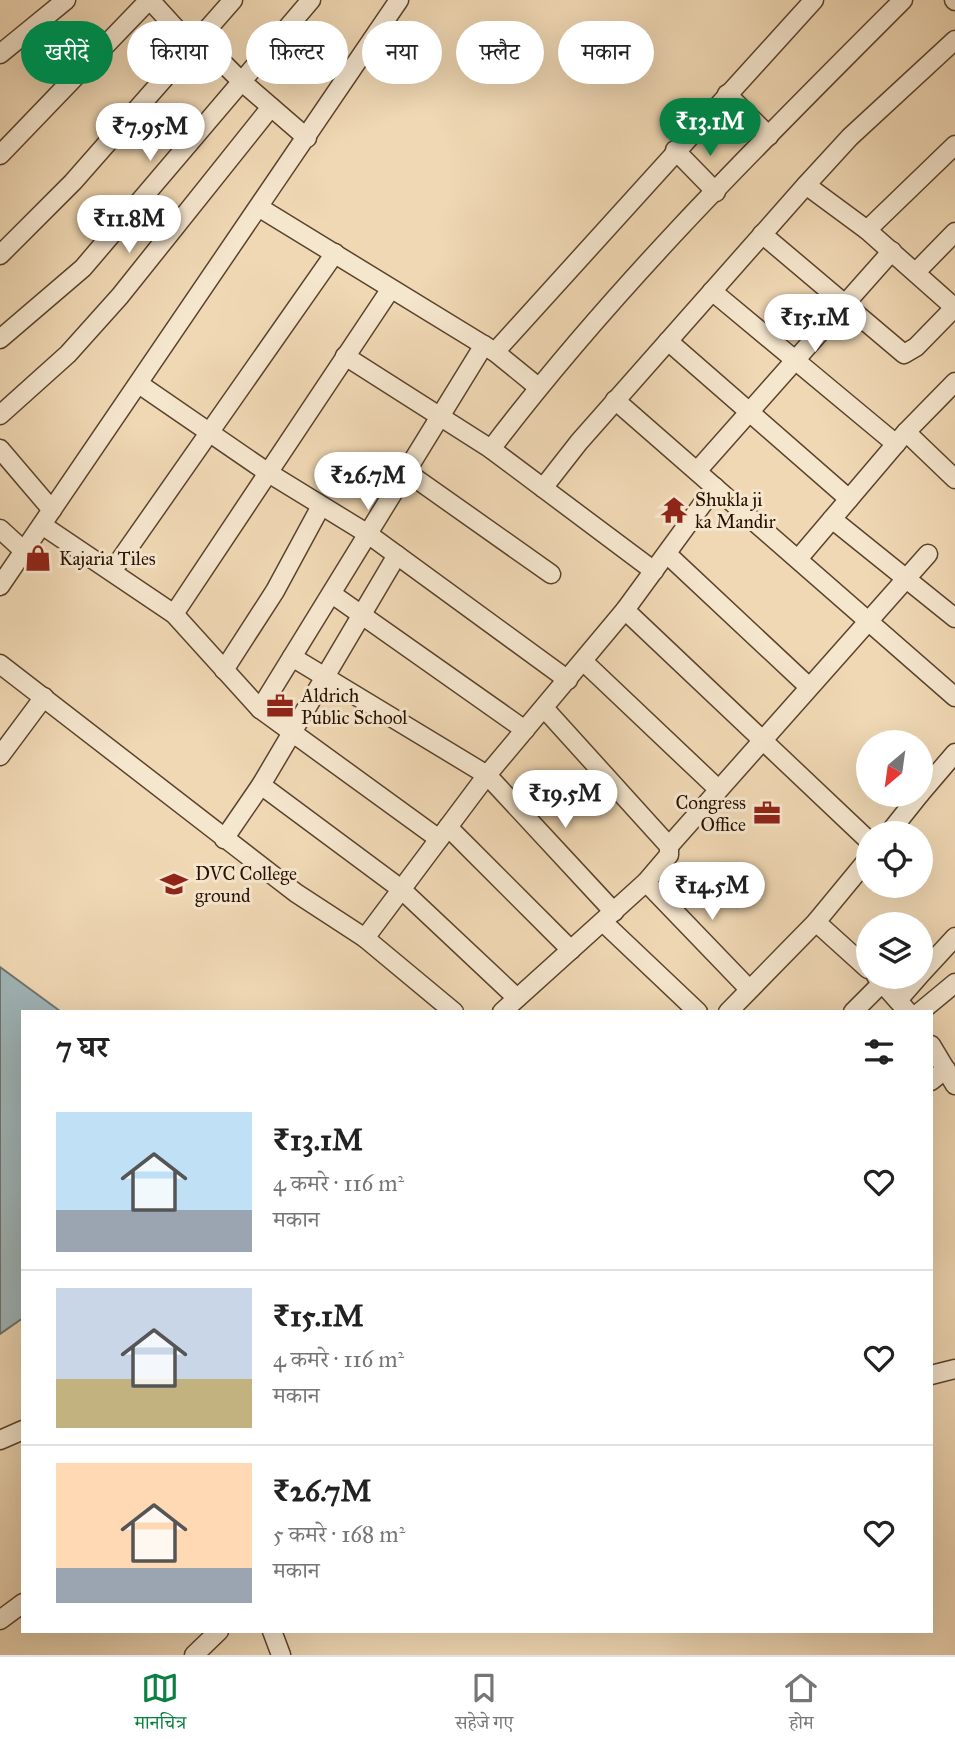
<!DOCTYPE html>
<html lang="hi">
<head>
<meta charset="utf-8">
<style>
	body { margin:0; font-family:"IM FELL Great Primer","Noto Serif Devanagari",serif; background:#f2f2f2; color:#222; height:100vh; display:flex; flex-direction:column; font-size:26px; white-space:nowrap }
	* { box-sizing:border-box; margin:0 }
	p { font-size:23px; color:#767676 }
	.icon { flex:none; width:38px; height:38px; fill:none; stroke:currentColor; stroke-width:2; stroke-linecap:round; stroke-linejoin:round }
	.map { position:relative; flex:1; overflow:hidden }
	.sheet { position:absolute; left:21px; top:1010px; width:912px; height:623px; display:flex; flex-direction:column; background:#fff; border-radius:0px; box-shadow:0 7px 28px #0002 }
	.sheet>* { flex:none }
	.top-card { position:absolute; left:21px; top:21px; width:914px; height:63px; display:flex; gap:14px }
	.needle { width:46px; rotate:209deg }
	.tools { position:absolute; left:856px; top:730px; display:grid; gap:14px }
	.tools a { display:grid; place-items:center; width:77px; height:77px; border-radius:50%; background:#fff; box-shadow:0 7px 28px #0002; font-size:35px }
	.price { position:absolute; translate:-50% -60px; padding:0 16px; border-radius:24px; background:#fff; color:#222; font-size:23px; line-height:46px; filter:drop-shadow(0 2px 4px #0008) }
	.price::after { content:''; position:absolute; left:50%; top:42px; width:21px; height:16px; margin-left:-10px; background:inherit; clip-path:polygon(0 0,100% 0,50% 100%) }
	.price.current { background:#0b8043; color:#fff }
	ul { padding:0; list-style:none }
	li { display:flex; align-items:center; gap:21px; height:175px; padding:0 35px }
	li+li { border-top:2px solid #e0e0e0 }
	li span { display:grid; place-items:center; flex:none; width:196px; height:140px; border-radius:0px; color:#555 }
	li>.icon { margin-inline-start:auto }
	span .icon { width:84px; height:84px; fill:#fffc; stroke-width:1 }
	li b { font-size:30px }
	h2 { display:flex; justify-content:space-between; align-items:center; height:84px; padding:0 35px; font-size:30px }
	.chip { padding:0 24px; border-radius:32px; background:#fff; box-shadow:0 7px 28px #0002; font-size:24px; line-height:63px }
	.chip.current { background:#0b8043; color:#fff }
	.dock { display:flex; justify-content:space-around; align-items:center; height:98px; border-top:2px solid #e0e0e0; background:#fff; font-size:19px; color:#767676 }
	.dock a { display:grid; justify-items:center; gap:4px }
	.dock .current { color:#0b8043 }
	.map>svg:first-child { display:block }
	.water { fill:#a0b6b9; stroke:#70746f; stroke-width:2 }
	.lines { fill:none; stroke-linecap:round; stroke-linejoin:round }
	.minor-casing { stroke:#5b432d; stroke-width:21 }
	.minor { stroke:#f5e6ce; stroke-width:18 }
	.labels { text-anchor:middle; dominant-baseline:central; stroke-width:6; stroke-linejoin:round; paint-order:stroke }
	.poi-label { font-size:19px; fill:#291100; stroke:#f5e6ce; text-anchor:start }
</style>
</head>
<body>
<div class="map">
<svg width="955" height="1655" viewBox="0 0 955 1655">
	<rect width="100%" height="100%" fill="#f0d8b4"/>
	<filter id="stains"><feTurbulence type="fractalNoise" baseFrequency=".00286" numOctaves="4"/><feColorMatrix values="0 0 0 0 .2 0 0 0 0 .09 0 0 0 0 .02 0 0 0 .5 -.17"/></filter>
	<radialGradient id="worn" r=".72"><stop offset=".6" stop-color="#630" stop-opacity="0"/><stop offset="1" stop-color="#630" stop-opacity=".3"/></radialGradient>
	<path class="water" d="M0,967L60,1011L23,1012V1318L0,1334Z"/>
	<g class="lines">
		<defs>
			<g id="minor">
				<path d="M150,0L191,45"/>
				<path d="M954,0L955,1"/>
				<path d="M198,38L241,81L307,138"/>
				<path d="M0,54L66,0"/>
				<path d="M727,94L769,136"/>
				<path d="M675,150L716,192"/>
				<path d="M0,155L149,0"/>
				<path d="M806,185L867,230L955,308"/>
				<path d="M260,208L495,352L538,387"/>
				<path d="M867,230L955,145"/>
				<path d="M762,234L904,354L916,347L955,307"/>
				<path d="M0,255L73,182L233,0"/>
				<path d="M916,272L955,232"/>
				<path d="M712,291L896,444"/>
				<path d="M0,339L83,268L311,0"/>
				<path d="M668,341L849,499"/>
				<path d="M495,352L814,0"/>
				<path d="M345,356L491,449L654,571"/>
				<path d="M139,384L267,472L368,534L568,680"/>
				<path d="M615,400L955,697"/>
				<path d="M0,415L68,354L120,296L271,107"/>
				<path d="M906,432L955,479"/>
				<path d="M0,449L52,510"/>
				<path d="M491,449C613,288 760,143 903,0"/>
				<path d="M697,471L892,251"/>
				<path d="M408,473L551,574"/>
				<path d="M543,488L579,442L806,185L850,137L955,40"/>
				<path d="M832,519L955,618"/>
				<path d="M42,525L174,614L260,709L439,839"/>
				<path d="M0,529L24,551"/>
				<path d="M667,554L809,687"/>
				<path d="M798,559L906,432L955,382"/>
				<path d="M113,570L335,253"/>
				<path d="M0,586L399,0"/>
				<path d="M332,594L525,730"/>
				<path d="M625,610L868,840"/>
				<path d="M174,614L390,290"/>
				<path d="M292,657L487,775L614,912"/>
				<path d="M584,662L718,789"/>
				<path d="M0,664L296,893L365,938L454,1012"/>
				<path d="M224,670L275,591L321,506"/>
				<path d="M260,709L484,345"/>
				<path d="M0,756L44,697"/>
				<path d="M261,785L401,889L517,998"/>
				<path d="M920,794L955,753"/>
				<path d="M448,827L571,950"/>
				<path d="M889,833L920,794"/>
				<path d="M224,839L261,785L397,555"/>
				<path d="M669,846L928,554"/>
				<path d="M646,882L749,989"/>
				<path d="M603,922L698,1012"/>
				<path d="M816,922L868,969"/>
				<path d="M365,938L487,775L625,610L715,487"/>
				<path d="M920,975L955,937"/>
				<path d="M876,976L908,1012"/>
				<path d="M898,1000L919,976"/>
				<path d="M502,1012L646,882L669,855V846L544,708"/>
				<path d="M728,1012L816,922L868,859"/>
				<path d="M853,1012L883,982"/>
				<path d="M920,1012L955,983"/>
				<path d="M931,1045L955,1085"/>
				<path d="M931,1081L946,1069"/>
				<path d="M931,1375L955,1369"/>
				<path d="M0,1440L23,1430"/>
				<path d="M0,1620L23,1603"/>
				<path d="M272,1631L281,1655"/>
				<path d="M194,1655L219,1631"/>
			</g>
		</defs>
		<use href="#minor" class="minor-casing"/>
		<use href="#minor" class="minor"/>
	</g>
	<defs>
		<symbol id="temple-bare" viewBox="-9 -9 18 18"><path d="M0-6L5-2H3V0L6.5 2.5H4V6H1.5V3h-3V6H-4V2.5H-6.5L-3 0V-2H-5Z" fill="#8f2418" stroke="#f5e6ce" stroke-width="2.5" paint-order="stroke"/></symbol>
		<symbol id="shop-bare" viewBox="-9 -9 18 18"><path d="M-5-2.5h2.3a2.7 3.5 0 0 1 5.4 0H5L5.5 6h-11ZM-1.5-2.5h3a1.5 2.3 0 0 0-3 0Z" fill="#8f2418" stroke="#f5e6ce" stroke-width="2.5" paint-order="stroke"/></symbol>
		<symbol id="office-bare" viewBox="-9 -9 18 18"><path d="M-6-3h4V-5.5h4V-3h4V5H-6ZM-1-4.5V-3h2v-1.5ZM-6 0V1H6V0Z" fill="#8f2418" stroke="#f5e6ce" stroke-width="2.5" paint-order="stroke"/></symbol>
		<symbol id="university-bare" viewBox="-9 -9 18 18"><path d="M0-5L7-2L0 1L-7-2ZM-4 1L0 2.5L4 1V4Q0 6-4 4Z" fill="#8f2418" stroke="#f5e6ce" stroke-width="2.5" paint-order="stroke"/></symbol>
	</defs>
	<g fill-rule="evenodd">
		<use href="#temple-bare" x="655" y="491" width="38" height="38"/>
		<use href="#shop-bare" x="19" y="539" width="38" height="38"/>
		<use href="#office-bare" x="261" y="687" width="38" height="38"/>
		<use href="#office-bare" x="748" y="794" width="38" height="38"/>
		<use href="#university-bare" x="155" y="865" width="38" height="38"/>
	</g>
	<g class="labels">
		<g class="poi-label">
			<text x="695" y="499">Shukla ji<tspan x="695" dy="22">ka Mandir</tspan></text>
			<text x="59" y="558">Kajaria Tiles</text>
			<text x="301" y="695">Aldrich<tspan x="301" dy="22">Public School</tspan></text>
			<text x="746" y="802" text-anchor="end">Congress<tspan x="746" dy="22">Office</tspan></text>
			<text x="195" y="873">DVC College<tspan x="195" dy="22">ground</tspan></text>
		</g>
	</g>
	<rect width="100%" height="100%" filter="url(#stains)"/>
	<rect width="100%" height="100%" fill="url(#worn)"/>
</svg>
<div class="tools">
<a><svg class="needle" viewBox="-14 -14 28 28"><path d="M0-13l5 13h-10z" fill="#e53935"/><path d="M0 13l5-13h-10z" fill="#767676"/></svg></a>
<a><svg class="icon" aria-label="locate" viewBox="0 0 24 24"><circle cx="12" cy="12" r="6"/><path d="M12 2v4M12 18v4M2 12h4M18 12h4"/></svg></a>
<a><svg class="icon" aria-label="layers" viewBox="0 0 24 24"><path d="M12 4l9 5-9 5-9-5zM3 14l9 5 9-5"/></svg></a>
</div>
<b class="price current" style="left:710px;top:158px">₹13.1M</b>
<b class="price" style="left:150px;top:163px">₹7.95M</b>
<b class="price" style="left:129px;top:255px">₹11.8M</b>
<b class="price" style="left:815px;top:354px">₹15.1M</b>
<b class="price" style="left:368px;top:512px">₹26.7M</b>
<b class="price" style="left:565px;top:830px">₹19.5M</b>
<b class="price" style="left:712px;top:922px">₹14.5M</b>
<div class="top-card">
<a class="chip current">खरीदें</a>
<a class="chip">किराया</a>
<a class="chip">फ़िल्टर</a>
<a class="chip">नया</a>
<a class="chip">फ़्लैट</a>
<a class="chip">मकान</a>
</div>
<section class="sheet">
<h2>7 घर<svg class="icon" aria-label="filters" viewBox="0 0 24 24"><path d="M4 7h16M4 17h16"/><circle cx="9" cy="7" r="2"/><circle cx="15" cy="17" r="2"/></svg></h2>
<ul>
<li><span style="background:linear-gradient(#bfe0f5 70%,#9aa5b1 0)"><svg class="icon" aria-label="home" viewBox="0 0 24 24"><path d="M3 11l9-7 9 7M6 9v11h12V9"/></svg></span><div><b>₹13.1M</b><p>4 कमरे · 116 m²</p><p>मकान</p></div><svg class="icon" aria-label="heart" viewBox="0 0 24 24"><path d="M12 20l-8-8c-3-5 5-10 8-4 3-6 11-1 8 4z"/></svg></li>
<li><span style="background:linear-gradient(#c9d6e8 65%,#c2b280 0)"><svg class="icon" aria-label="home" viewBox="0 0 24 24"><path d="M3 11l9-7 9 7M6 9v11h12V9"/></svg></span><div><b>₹15.1M</b><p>4 कमरे · 116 m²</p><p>मकान</p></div><svg class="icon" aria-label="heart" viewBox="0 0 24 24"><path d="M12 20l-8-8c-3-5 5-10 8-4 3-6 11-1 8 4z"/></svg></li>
<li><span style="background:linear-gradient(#ffd9b3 75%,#9aa5b1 0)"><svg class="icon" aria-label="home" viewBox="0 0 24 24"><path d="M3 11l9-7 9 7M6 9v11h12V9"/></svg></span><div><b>₹26.7M</b><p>5 कमरे · 168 m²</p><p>मकान</p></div><svg class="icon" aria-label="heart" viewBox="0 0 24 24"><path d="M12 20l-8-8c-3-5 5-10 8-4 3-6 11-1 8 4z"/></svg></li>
</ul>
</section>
</div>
<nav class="dock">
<a class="current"><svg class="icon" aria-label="map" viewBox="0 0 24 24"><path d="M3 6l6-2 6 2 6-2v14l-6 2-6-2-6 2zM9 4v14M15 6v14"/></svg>मानचित्र</a>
<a><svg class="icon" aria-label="saved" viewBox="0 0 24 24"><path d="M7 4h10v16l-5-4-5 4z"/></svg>सहेजे गए</a>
<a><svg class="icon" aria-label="home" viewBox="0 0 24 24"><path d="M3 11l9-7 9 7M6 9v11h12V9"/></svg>होम</a>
</nav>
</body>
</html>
